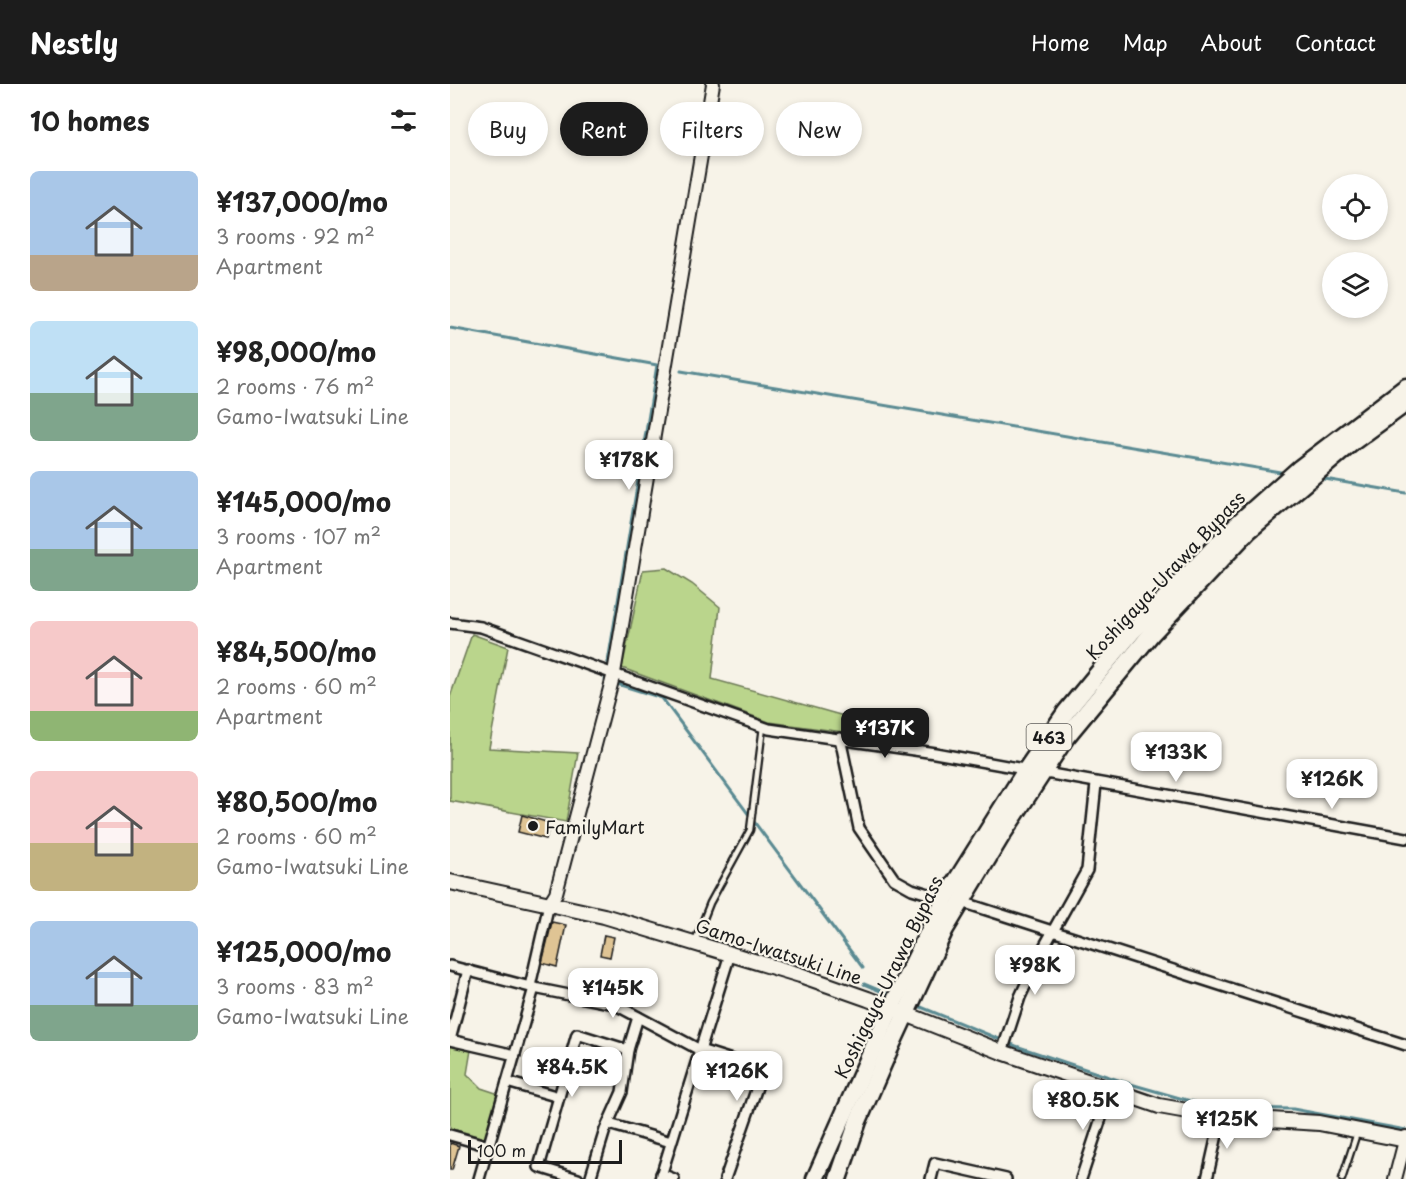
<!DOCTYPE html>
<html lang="en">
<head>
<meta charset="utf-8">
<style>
	body { margin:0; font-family:"Playpen Sans",sans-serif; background:#f6f6f6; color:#222; height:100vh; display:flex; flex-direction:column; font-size:22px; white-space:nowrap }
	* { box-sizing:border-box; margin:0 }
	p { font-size:20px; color:#767676 }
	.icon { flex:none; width:33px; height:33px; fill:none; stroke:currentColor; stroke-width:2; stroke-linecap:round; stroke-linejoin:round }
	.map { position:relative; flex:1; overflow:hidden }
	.side { display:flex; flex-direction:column; background:#fff; width:450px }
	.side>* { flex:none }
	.guide { position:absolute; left:18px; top:18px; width:570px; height:54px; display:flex; gap:12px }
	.tools { position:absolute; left:872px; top:90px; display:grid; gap:12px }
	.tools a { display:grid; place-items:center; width:66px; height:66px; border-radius:50%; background:#fff; box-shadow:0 3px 9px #0003; font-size:30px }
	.scale { position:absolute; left:18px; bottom:15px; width:154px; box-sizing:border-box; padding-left:6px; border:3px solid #1c1c1c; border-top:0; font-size:16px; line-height:21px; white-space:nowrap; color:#1c1c1c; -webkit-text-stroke:4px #f7f3e8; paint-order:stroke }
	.price { position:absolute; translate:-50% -51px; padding:0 14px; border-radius:12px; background:#fff; color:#222; font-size:20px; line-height:39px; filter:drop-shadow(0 2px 3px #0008) }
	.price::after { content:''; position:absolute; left:50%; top:36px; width:18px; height:14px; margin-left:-9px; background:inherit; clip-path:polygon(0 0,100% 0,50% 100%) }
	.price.active { background:#1c1c1c; color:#fff }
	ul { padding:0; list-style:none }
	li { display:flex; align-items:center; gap:18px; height:150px; padding:0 30px }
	li span { display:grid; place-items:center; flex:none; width:168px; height:120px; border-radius:9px; color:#555 }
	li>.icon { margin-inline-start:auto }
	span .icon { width:72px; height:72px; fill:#fffc; stroke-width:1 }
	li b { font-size:26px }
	h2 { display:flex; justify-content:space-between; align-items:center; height:72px; padding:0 30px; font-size:26px }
	.pill { padding:0 21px; border-radius:27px; background:#fff; box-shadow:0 3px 9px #0003; font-size:21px; line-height:54px }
	.pill.active { background:#1c1c1c; color:#fff }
	header { display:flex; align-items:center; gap:36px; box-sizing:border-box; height:84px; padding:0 30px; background:#1c1c1c; color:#fff }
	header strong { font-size:28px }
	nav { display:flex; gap:33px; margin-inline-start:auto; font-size:21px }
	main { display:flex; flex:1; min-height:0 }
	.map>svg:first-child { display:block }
	.green { fill:#bad58c; stroke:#6b7854; stroke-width:1.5 }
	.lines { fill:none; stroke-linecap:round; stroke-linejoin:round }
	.stream { stroke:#5a8a92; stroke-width:3 }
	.building { fill:#dfc494; stroke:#1c1c1c; stroke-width:1.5 }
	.service-casing { stroke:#1c1c1c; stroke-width:9 }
	.minor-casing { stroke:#1c1c1c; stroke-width:14 }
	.tertiary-casing { stroke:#1c1c1c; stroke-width:16 }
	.secondary-casing { stroke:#1c1c1c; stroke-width:18 }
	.trunk-casing { stroke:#1c1c1c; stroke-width:21 }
	.service { stroke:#f7f3e8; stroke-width:4.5 }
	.minor { stroke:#f7f3e8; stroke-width:9 }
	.tertiary { stroke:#f7f3e8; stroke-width:12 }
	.secondary { stroke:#f7f3e8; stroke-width:14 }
	.trunk { stroke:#f7f3e8; stroke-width:16 }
	.poi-dot { fill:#1c1c1c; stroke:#f7f3e8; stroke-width:2 }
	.labels { text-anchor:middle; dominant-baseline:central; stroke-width:4.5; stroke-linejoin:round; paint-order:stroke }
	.shield { fill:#f7f3e8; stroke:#5e5c59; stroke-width:1.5 }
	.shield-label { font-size:16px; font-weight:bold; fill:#1c1c1c }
	.street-label { font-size:18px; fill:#1c1c1c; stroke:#f7f3e8 }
	.poi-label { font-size:18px; fill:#1c1c1c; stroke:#f7f3e8; text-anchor:start }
</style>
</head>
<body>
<header>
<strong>Nestly</strong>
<nav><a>Home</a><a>Map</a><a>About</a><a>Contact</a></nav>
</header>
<main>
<section class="side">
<h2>10 homes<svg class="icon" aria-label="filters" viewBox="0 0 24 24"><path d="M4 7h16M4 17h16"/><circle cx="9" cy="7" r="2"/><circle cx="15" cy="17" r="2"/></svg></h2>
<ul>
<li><span style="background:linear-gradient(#a9c7e8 70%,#b9a48a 0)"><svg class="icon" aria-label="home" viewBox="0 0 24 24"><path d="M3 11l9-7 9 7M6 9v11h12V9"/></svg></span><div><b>¥137,000/mo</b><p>3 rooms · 92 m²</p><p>Apartment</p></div></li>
<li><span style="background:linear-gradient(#bfe0f5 60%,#7fa58c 0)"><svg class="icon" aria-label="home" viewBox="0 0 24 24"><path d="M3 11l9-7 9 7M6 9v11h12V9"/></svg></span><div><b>¥98,000/mo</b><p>2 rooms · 76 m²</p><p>Gamo-Iwatsuki Line</p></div></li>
<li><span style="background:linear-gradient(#a9c7e8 65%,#7fa58c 0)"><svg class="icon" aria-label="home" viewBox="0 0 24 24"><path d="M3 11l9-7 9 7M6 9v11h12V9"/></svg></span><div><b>¥145,000/mo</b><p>3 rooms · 107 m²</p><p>Apartment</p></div></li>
<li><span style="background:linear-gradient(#f6c9c9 75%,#8fb573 0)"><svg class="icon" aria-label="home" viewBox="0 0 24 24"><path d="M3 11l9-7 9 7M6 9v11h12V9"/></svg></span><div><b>¥84,500/mo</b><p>2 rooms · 60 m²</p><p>Apartment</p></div></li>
<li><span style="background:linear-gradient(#f6c9c9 60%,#c2b280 0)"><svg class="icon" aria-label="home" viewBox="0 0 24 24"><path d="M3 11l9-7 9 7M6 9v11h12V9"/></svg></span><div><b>¥80,500/mo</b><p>2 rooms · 60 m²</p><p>Gamo-Iwatsuki Line</p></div></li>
<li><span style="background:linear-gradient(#a9c7e8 70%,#7fa58c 0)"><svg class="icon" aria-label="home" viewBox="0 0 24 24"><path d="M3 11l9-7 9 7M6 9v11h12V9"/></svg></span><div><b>¥125,000/mo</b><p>3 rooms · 83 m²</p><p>Gamo-Iwatsuki Line</p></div></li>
</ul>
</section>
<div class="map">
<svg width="956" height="1095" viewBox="0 0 956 1095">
	<rect width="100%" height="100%" fill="#f7f3e8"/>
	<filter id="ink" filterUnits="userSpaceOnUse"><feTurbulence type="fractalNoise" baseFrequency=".0167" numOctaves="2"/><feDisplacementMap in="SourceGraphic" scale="12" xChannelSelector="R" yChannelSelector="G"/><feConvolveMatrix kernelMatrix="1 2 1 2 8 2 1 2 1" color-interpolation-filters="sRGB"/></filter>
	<g filter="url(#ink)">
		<g class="green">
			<path d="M216,484L242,500L270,523L262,595L408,636L401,649L319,638L172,584L193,486Z"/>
			<path d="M22,550L58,563L39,664L128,669L116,738L0,717V613Z"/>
			<path d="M0,960L21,966L17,990L31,1004L49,1010L38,1051L34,1054L0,1044Z"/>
		</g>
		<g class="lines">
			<g class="stream">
				<path d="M0,244L207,281L155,596L157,597"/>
				<path d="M231,287L836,389"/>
				<path d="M869,394L956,409"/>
				<path d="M164,599L212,614L413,884"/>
				<path d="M414,900L440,911"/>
				<path d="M466,921L566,962L677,999L765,1024L843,1025L956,1046"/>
			</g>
		</g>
		<g class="building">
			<path d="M72,731L100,739L96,755L68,748Z"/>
			<path d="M102,838L116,841L107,883L92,879Z"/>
			<path d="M154,851L164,853L160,873L150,871Z"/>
			<path d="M0,1059L9,1062L2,1086H0Z"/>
		</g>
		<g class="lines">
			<defs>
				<g id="service">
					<path d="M245,857L260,819L300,746L313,643"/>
					<path d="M892,1095L907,1049"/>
				</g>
				<g id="minor">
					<path d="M0,539L31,543L319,645L485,669L956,754"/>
					<path d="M390,654L409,744L444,795L462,805L495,815"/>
					<path d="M512,818L956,961"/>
					<path d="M0,882L84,904L164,920L250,966L313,986L275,1095"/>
					<path d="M18,886L0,956L65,971"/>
					<path d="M80,902L99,820"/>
					<path d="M552,968L570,913L589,872L637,786L646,700"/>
					<path d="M57,998L109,1013"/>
					<path d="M159,1040L221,1058"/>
					<path d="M0,1051L39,1062"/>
					<path d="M211,1090L224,1095"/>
					<path d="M29,1095L84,904"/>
					<path d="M128,1095L89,1083L127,950L178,966"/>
					<path d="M140,1095L155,1046L172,1008L178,966L188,933"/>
					<path d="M210,1095L280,870"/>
					<path d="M481,1095L485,1079L556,1095"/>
					<path d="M631,1095L660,1007"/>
					<path d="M757,1095L771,1033"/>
				</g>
				<g id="tertiary">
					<path d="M99,820L106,809L164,589L263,0"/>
					<path d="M945,1095L956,1053"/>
				</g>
				<path id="secondary" d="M0,798L154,832L350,891L418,915L552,968L709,1022L771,1033L869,1039L956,1056"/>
				<g id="trunk">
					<path d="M365,1095L441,924L495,815L576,686L616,628L682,548L786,441L850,384L956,303"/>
					<path d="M388,1095L408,1037L439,966L495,845L551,752L616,653L702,549L798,447L904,357L956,319"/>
				</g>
			</defs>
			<use href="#service" class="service-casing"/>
			<use href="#minor" class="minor-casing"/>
			<use href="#tertiary" class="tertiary-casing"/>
			<use href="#secondary" class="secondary-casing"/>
			<use href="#trunk" class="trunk-casing"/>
			<use href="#service" class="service"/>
			<use href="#minor" class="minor"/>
			<use href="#tertiary" class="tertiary"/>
			<use href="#secondary" class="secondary"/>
			<use href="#trunk" class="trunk"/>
		</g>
	</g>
	<circle class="poi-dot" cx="83" cy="742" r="6"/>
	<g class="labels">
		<rect class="shield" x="576.5" y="640" width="45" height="26" rx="4.5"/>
		<g class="shield-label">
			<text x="599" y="653">463</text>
		</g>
		<g class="street-label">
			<text transform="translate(715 491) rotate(-47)">Koshigaya-Urawa Bypass</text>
			<text transform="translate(329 867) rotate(18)">Gamo-Iwatsuki Line</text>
			<text transform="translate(438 893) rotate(-64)">Koshigaya-Urawa Bypass</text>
		</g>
		<g class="poi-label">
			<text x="95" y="742">FamilyMart</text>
		</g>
	</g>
</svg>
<div class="tools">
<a><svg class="icon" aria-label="locate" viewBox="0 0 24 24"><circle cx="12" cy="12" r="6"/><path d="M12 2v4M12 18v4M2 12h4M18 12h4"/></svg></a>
<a><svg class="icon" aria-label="layers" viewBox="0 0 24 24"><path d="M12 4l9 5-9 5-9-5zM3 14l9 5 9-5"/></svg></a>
</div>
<div class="scale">100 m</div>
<b class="price" style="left:179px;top:407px">¥178K</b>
<b class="price active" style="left:435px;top:675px">¥137K</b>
<b class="price" style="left:726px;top:699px">¥133K</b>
<b class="price" style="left:882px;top:726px">¥126K</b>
<b class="price" style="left:585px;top:912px">¥98K</b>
<b class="price" style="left:163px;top:935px">¥145K</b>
<b class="price" style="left:122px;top:1014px">¥84.5K</b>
<b class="price" style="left:287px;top:1018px">¥126K</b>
<b class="price" style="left:633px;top:1047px">¥80.5K</b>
<b class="price" style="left:777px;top:1066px">¥125K</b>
<div class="guide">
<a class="pill">Buy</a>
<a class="pill active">Rent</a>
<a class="pill">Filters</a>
<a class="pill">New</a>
</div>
</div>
</main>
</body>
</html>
